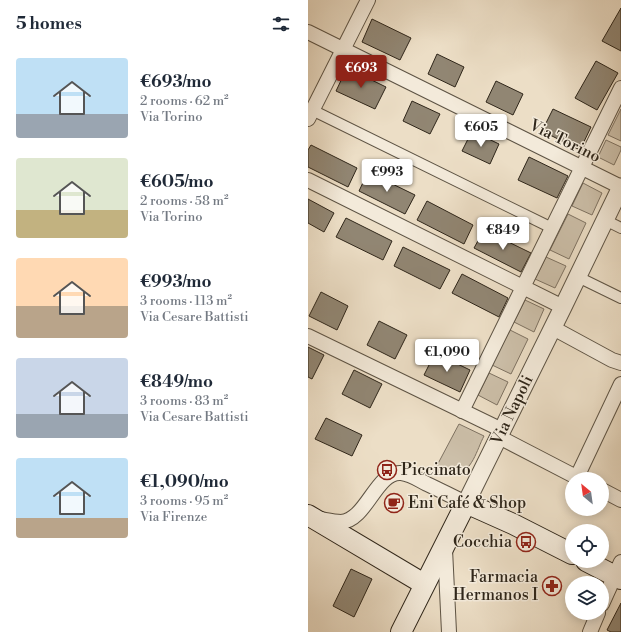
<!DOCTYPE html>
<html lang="en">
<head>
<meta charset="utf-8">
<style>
	body { margin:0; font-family:"Libre Bodoni",serif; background:#f2f2f3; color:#1f2937; height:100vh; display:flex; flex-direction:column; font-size:15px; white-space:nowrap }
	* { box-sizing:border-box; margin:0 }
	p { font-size:13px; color:#747a83 }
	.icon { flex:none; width:22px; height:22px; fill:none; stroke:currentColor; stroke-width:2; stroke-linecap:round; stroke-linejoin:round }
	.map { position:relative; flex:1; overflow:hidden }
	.sheet { display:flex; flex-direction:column; background:#fff; width:308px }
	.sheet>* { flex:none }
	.needle { width:26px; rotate:331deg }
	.fabs { position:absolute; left:257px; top:472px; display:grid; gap:8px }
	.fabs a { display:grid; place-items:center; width:44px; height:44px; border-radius:50%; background:#fff; box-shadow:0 2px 10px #0003; font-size:20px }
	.price { position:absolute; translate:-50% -34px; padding:0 9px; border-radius:4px; background:#fff; color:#222; font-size:13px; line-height:26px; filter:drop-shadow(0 1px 2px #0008) }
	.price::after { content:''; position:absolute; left:50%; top:24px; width:12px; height:9px; margin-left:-6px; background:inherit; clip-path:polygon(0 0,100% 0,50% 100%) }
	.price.active { background:#8f2418; color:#fff }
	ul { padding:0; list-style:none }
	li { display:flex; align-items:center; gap:12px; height:100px; padding:0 16px }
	li span { display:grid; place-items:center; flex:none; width:112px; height:80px; border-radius:4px; color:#555 }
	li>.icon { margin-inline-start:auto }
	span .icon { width:48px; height:48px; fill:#fffc; stroke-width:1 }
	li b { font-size:17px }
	h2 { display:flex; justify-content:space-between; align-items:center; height:48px; padding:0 16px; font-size:17px }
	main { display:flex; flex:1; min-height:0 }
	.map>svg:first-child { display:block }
	.green { fill:#ccbfa9; stroke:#7e7262 }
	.building { fill:#918673; stroke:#2f261a }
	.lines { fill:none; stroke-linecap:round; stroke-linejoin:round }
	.pedestrian-casing { stroke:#5e5445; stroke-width:12 }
	.minor-casing { stroke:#5e5445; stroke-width:16 }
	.tertiary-casing { stroke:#5e5445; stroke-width:19 }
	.secondary-casing { stroke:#2f261a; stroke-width:22 }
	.pedestrian { stroke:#f3eada; stroke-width:10 }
	.minor { stroke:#f3eada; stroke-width:14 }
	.tertiary { stroke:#f3eada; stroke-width:17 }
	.secondary { stroke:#f3eada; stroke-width:20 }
	.labels { text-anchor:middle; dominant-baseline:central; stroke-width:3; stroke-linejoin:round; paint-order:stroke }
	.street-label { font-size:16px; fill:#2f261a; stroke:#f3eada }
	.poi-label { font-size:16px; fill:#2f261a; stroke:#f3eada; text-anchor:start }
</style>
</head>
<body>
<main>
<section class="sheet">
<h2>5 homes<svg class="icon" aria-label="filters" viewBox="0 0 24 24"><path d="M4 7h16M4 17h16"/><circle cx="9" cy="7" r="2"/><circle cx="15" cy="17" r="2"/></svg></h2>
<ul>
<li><span style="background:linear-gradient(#bfe0f5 70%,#9aa5b1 0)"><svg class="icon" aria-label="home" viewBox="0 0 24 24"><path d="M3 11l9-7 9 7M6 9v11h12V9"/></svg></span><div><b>€693/mo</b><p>2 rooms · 62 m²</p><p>Via Torino</p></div></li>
<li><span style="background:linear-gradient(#dfe7d0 65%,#c2b280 0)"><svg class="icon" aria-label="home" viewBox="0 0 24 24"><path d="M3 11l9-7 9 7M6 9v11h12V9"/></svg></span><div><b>€605/mo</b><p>2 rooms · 58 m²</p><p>Via Torino</p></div></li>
<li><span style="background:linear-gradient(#ffd9b3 60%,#b9a48a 0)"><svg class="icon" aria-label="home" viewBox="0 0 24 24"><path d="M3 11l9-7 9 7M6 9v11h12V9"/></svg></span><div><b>€993/mo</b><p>3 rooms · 113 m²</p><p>Via Cesare Battisti</p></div></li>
<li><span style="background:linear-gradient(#c9d6e8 70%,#9aa5b1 0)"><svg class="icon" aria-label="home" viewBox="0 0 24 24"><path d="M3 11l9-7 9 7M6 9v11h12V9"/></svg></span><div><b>€849/mo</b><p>3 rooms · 83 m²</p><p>Via Cesare Battisti</p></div></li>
<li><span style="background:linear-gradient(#bfe0f5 75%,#b9a48a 0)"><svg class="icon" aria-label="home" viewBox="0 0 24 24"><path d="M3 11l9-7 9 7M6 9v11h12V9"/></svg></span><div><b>€1,090/mo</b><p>3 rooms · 95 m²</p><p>Via Firenze</p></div></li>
</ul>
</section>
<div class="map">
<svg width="313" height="632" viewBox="0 0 313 632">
	<rect width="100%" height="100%" fill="#ecdec6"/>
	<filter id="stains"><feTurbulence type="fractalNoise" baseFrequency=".005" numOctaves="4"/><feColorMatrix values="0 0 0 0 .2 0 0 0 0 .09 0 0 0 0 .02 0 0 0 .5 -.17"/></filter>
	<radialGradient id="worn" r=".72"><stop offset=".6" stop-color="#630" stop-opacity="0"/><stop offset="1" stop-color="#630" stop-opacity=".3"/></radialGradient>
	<g class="green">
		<path d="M313,109V141L300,135Z"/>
		<path d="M298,140L313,147V150L306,165L290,157Z"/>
		<path d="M275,183L294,193L284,215L264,206Z"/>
		<path d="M260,214L278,223L261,259L242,250Z"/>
		<path d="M238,257L258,266L247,288L227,279Z"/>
		<path d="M217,300L236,309L226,332L206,322Z"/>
		<path d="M202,330L220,339L203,374L184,365Z"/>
		<path d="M181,373L200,382L189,405L170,395Z"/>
		<path d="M151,424L176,436C169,449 164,473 147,474C140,475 132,473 125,473Z"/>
	</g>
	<g class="building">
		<path d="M313,8V51L294,41Z"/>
		<path d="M64,19L103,38L92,60L54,42Z"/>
		<path d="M129,54L156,67L147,87L120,74Z"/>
		<path d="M288,61L310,73L289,110L267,98Z"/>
		<path d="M39,68L78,87L67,109L28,91Z"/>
		<path d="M188,81L215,94L205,115L178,102Z"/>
		<path d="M104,101L132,114L122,134L95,121Z"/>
		<path d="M245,109L283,127L272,150L234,131Z"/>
		<path d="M164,131L191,144L182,164L154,151Z"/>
		<path d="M3,145L49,168L40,187L0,167V150Z"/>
		<path d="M221,157L260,176L249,198L210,180Z"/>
		<path d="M60,172L107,195L97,214L51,191Z"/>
		<path d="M0,199L26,213L16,232L0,223Z"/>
		<path d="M119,201L165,225L156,244L109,220Z"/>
		<path d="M38,218L84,241L75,260L28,237Z"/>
		<path d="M176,230L223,253L213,272L166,248Z"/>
		<path d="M95,247L142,270L132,289L86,266Z"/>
		<path d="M154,274L200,298L191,317L144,293Z"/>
		<path d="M13,292L40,306L29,330L1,316Z"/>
		<path d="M71,321L99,335L87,359L59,345Z"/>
		<path d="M0,347L16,355L4,379L0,377Z"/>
		<path d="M127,353L162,370L152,392L116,375Z"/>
		<path d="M46,370L74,384L62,408L34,394Z"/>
		<path d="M18,418L54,435L44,456L7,439Z"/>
		<path d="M43,569L64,579L46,617L25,606Z"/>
		<path d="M313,603V632H303L299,630Z"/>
	</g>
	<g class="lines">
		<defs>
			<g id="pedestrian">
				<path d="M4,110L244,228"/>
				<path d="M297,220L313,228"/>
				<path d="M270,277L313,298"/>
			</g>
			<g id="minor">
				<path d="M0,32L313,187"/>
				<path d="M0,119L60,0"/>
				<path d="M0,180L255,307"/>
				<path d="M245,328L304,360L313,363"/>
				<path d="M0,336L194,430"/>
				<path d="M154,411L313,88"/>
				<path d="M191,437L272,479"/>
				<path d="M269,477L313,384"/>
				<path d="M294,490L313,500"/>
				<path d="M12,519C18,520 26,522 33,522C59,520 68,471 93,473C103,474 111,480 119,484C132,490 145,497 158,503"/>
				<path d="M137,549L141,632"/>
				<path d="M294,604L313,562"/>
				<path d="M282,632L290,613"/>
			</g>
			<path id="tertiary" d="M158,503L255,307L313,187"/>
			<g id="secondary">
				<path d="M0,515L116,584"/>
				<path d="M278,561L313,579"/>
				<path d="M93,632L158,503L205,524L264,554"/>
			</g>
		</defs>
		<use href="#pedestrian" class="pedestrian-casing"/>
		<use href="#minor" class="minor-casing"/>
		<use href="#tertiary" class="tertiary-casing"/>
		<use href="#secondary" class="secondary-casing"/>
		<use href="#pedestrian" class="pedestrian"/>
		<use href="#minor" class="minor"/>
		<use href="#tertiary" class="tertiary"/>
		<use href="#secondary" class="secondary"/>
	</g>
	<defs>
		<symbol id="bus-ring" viewBox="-11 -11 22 22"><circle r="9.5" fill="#f3eada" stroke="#8f2418" stroke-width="1.5"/><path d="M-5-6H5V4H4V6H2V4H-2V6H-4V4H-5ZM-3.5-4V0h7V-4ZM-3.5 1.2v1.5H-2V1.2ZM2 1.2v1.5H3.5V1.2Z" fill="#8f2418"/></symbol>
		<symbol id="cafe-ring" viewBox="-11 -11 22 22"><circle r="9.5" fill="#f3eada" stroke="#8f2418" stroke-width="1.5"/><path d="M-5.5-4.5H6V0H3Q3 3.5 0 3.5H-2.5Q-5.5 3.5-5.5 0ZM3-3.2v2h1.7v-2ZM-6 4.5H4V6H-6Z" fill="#8f2418"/></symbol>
		<symbol id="pharmacy-ring" viewBox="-11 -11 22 22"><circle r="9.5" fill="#f3eada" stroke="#8f2418" stroke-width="1.5"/><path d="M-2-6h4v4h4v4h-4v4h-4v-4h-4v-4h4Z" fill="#8f2418"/></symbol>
	</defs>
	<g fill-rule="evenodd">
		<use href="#bus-ring" x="68" y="459" width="22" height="22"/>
		<use href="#cafe-ring" x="75" y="492" width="22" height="22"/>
		<use href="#bus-ring" x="207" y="531" width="22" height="22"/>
		<use href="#pharmacy-ring" x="233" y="575" width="22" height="22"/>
	</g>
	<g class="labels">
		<g class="street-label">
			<text transform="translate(257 141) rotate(26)">Via Torino</text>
			<text transform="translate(204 410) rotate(-64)">Via Napoli</text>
		</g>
		<g class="poi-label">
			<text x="93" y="470">Piccinato</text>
			<text x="100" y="503">Eni Café &amp; Shop</text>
			<text x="204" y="542" text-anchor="end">Cocchia</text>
			<text x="230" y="577" text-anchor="end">Farmacia<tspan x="230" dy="18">Hermanos I</tspan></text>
		</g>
	</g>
	<rect width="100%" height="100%" filter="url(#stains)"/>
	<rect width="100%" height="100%" fill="url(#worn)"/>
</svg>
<div class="fabs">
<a><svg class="needle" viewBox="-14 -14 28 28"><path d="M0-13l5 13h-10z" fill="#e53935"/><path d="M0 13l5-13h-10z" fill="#747a83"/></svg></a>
<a><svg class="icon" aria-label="locate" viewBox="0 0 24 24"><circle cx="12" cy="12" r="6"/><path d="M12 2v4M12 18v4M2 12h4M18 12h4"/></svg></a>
<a><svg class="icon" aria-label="layers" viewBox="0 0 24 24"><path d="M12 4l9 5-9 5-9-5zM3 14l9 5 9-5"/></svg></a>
</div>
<b class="price active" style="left:53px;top:89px">€693</b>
<b class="price" style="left:173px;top:148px">€605</b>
<b class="price" style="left:79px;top:193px">€993</b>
<b class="price" style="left:195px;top:251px">€849</b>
<b class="price" style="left:139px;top:373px">€1,090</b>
</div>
</main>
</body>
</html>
